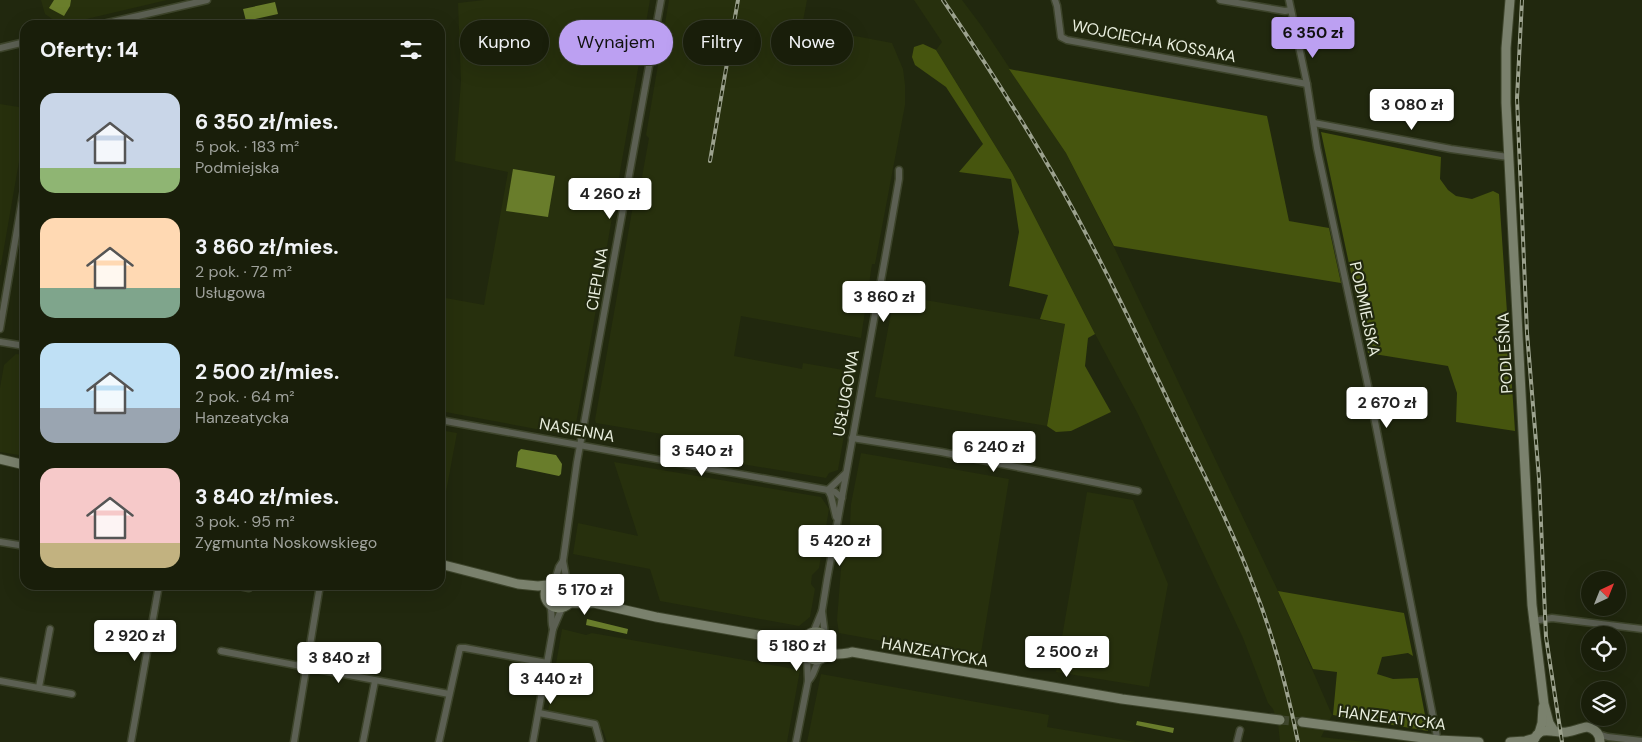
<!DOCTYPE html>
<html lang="pl">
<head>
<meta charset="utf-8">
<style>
	body { margin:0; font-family:"DM Sans",sans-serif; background:#262b18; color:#f1f3f6; height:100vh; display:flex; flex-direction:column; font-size:19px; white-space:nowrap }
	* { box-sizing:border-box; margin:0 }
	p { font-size:16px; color:#9fa29c }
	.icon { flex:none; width:28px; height:28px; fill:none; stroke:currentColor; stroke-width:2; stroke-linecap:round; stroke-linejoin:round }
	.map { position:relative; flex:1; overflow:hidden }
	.drawer { position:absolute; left:20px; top:20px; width:425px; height:570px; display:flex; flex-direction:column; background:#191e0a; border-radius:15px; box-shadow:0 5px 20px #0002,0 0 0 1px #373c2b }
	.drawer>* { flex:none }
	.hud { position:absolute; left:460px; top:20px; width:475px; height:45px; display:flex; gap:10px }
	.needle { width:32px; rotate:43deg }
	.fabs { position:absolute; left:1581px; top:571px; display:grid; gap:10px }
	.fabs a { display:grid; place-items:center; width:45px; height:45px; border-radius:50%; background:#191e0a; box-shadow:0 5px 20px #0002,0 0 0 1px #373c2b; font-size:25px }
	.price { position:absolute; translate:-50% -42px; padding:0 11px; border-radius:5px; background:#fff; color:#222; font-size:16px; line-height:32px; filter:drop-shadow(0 1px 2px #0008) }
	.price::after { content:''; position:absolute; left:50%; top:30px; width:15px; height:11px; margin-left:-8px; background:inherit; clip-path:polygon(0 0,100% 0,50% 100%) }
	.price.current { background:#bca0f2; color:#111 }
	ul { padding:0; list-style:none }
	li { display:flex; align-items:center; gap:15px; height:125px; padding:0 20px }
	li span { display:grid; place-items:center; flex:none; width:140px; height:100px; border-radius:15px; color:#555 }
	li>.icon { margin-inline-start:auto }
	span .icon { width:60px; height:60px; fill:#fffc; stroke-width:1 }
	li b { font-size:21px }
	h2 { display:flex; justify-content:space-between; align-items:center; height:60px; padding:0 20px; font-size:21px }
	.tag { padding:0 18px; border-radius:22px; background:#191e0a; box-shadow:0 5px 20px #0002,0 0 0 1px #373c2b; font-size:18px; line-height:45px }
	.tag.current { background:#bca0f2; color:#111 }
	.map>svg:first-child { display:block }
	.built { fill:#27300d }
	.green { fill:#46550e }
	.water { fill:#697d2b }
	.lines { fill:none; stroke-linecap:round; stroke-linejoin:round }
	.secondary-tunnel { stroke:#3f462d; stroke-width:9; stroke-dasharray:9 4.5; stroke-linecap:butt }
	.street-casing { stroke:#3d442b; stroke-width:9 }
	.secondary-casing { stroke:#3d442b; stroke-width:11 }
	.street { stroke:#5c6053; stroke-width:6 }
	.secondary { stroke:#7a816d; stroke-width:9 }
	.rail-casing { stroke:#9ca28e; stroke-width:4 }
	.rail { stroke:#21280e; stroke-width:2; stroke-dasharray:5.5; stroke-linecap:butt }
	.labels { text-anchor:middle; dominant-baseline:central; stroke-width:4.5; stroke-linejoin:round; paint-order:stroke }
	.street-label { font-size:16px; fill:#e9eede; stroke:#21280e }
</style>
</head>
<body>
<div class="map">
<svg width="1642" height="742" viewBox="0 0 1642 742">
	<rect width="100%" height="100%" fill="#21280e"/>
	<g class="built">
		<path d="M41,0H167L61,25L45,14Z"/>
		<path d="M484,0H650L576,424L563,434L440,411V297L484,305L508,172L455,161L461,81L458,3Z"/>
		<path d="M669,0H807L802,26L892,43L903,69L905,85V105L875,264H872L861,338L741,316L734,356L802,369L803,363L855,372L838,470L829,473L826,478L730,462L728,445L596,423L595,420L634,200L642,201L644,189H646V184L643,183V178L642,177L649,138L646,135Z"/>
		<path d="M914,0H962L983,28L1066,153L1114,247L1278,591L1332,715L1321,737L1365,742H1280L1278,723L1273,709L1268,703L1243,638L1138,414L1095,334L1012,173L936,50L942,42Z"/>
		<path d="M0,104L25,108V127L1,265H0Z"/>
		<path d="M902,296L1065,324L1047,426L875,397L893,303Z"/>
		<path d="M16,354L25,355V456L0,452V388L4,365Z"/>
		<path d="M440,430L457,433L446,492L440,491Z"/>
		<path d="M861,453L1009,479L980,659L839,633L837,620L843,543L850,526L851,504Z"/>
		<path d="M614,462L821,497L829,509L819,568L812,575L811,584L815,589L810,617L799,626L660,601L650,569L573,554L578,523L638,536Z"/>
		<path d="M1087,492L1133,500L1168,584L1149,687L1056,672Z"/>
		<path d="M562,629L586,635L592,633L800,670L787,742H607L603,730L548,711Z"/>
		<path d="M821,674L1049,715L1047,727L1136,742H807Z"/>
	</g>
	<g class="green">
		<path d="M923,44L936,50L1012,173L1095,334L1088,338L1085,366L1111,412L1071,431L1056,432L1047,426L1065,324L1040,319L1048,295L1009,286L1019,232L1011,179L959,172L983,144L946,87L915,65L912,57L914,47Z"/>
		<path d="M1009,69L1267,116L1289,221L1329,228L1341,283L1114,246L1066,153Z"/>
		<path d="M1321,132L1441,157L1440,179L1448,190L1456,196L1472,199L1493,191L1499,194L1515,431L1456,422L1457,393L1448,366L1368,353Z"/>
		<path d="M1278,591L1404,613L1413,656L1408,653L1382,657L1377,674L1393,679L1418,678L1428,731L1333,715L1337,672L1313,669Z"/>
	</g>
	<g class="water">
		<path d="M54,0H71L70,6L64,16L49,8Z"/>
		<path d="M275,2L278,14L246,21L243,9Z"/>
		<path d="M513,169L555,176L548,217L506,211Z"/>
		<path d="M521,449L556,455L562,464L561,474L559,476L516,467L518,452Z"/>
		<path d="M587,619L628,629L627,634L586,625Z"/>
		<path d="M1137,721L1174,728L1173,733L1136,725Z"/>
	</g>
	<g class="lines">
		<path class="secondary-tunnel" d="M1280,720L1302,722"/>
		<defs>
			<g id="street">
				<path d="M1055,0L1057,6L1061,37L1067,40L1307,84"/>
				<path d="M1220,0L1285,11L1291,10"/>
				<path d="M1289,0L1307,84L1317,148L1368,386L1438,742"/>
				<path d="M99,25L207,0"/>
				<path d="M0,48L25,42"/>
				<path d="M1314,123L1451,149L1508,157"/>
				<path d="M0,329L25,183"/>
				<path d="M0,342L25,346"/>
				<path d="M440,420L828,490L835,492L842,498"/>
				<path d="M852,438L941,452L1138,491"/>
				<path d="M828,490L831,496L836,517"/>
				<path d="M828,490L845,474"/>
				<path d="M0,542L25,546"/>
				<path d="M563,561L567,582"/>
				<path d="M555,580L559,567L563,561L577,462L661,0"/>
				<path d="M234,585L249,588"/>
				<path d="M550,606C553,614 550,621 553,629"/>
				<path d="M1533,621L1552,618L1642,629"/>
				<path d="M813,633L822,611"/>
				<path d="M825,635L822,611L827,580L891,225L899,179V170"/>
				<path d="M221,651L449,694"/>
				<path d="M0,681L72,694"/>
				<path d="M808,681C815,675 814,666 820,660"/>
				<path d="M39,687L50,629"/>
				<path d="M539,713L595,724L600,742"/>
				<path d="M1598,734L1608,737L1642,741"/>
				<path d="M131,742L159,585"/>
				<path d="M294,742L320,585"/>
				<path d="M363,742L375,681"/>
				<path d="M439,742L460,648H465L547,663"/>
				<path d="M533,742L553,629L562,608"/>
				<path d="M796,742L808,681L807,657"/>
				<path d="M1237,742L1240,730"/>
			</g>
			<g id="secondary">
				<path d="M1510,0L1506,48V103L1532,605L1544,704L1549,723L1554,731"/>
				<path d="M0,459L25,465"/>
				<path d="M440,564L518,584L538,586L547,585"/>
				<circle cx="559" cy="594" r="14"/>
				<path d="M570,603H594L656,617L781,639L788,638H805"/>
				<circle cx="816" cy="646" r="14"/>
				<path d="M781,639C788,645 797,644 803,651"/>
				<path d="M827,655C835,653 844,655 852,652L1122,699L1280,720"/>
				<path d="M1302,722L1438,740L1479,742"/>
				<path d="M1539,733L1542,723L1543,707"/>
				<path d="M1510,742L1525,741L1535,738"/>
				<path d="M1533,742C1540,723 1553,734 1567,732C1574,731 1580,728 1587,727C1595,729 1600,734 1600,742"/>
			</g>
		</defs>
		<use href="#street" class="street-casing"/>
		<use href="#secondary" class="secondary-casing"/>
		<use href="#street" class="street"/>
		<use href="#secondary" class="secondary"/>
		<defs>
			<g id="rail">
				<path d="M943,0C986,63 1027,127 1064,193C1104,265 1139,339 1174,413C1201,469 1230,524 1252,582C1273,634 1287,687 1298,742"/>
				<path d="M1522,0L1517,98L1527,333L1539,478L1546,637L1562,742"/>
				<path d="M710,161L738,0"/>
			</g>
		</defs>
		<use href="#rail" class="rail-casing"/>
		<use href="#rail" class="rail"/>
	</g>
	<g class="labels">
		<g class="street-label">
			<text transform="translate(1154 41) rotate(11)">WOJCIECHA KOSSAKA</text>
			<text transform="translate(597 279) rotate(-80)">CIEPLNA</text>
			<text transform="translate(1365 309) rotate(78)">PODMIEJSKA</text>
			<text transform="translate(1505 353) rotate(-93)">PODLEŚNA</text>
			<text transform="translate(846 393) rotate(-80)">USŁUGOWA</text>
			<text transform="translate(577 430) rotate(10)">NASIENNA</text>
			<text transform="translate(935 652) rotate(10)">HANZEATYCKA</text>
			<text transform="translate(1392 718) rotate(7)">HANZEATYCKA</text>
		</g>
	</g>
</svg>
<div class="fabs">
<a><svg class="needle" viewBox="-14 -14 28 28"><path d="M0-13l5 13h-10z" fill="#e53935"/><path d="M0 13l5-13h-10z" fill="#9fa29c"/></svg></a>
<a><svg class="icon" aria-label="locate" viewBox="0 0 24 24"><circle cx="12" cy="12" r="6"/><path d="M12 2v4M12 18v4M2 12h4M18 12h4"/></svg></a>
<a><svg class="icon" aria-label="layers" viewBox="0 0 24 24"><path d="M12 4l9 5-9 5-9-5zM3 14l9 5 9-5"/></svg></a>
</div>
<b class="price current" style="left:1313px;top:59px">6 350 zł</b>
<b class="price" style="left:1412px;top:131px">3 080 zł</b>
<b class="price" style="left:610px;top:220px">4 260 zł</b>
<b class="price" style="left:884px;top:323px">3 860 zł</b>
<b class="price" style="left:1387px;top:429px">2 670 zł</b>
<b class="price" style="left:994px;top:473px">6 240 zł</b>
<b class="price" style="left:702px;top:477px">3 540 zł</b>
<b class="price" style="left:840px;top:567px">5 420 zł</b>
<b class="price" style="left:585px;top:616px">5 170 zł</b>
<b class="price" style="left:135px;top:662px">2 920 zł</b>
<b class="price" style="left:797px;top:672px">5 180 zł</b>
<b class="price" style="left:1067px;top:678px">2 500 zł</b>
<b class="price" style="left:339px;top:684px">3 840 zł</b>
<b class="price" style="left:551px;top:705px">3 440 zł</b>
<div class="hud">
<a class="tag">Kupno</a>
<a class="tag current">Wynajem</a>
<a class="tag">Filtry</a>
<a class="tag">Nowe</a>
</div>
<section class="drawer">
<h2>Oferty: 14<svg class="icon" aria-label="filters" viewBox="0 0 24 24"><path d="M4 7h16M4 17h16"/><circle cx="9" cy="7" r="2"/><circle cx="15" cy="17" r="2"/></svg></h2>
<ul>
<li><span style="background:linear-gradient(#c9d6e8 75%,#8fb573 0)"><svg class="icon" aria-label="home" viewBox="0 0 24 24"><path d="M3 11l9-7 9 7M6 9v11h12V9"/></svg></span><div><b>6 350 zł/mies.</b><p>5 pok. · 183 m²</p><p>Podmiejska</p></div></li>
<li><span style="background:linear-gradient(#ffd9b3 70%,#7fa58c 0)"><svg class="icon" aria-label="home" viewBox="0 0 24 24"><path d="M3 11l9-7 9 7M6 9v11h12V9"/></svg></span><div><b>3 860 zł/mies.</b><p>2 pok. · 72 m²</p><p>Usługowa</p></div></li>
<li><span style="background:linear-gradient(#bfe0f5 65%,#9aa5b1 0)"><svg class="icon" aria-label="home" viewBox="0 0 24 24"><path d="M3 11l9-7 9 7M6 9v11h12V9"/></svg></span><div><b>2 500 zł/mies.</b><p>2 pok. · 64 m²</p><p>Hanzeatycka</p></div></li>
<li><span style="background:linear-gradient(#f6c9c9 75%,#c2b280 0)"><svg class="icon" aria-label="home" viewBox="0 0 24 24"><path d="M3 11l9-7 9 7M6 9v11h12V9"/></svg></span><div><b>3 840 zł/mies.</b><p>3 pok. · 95 m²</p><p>Zygmunta Noskowskiego</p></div></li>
</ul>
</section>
</div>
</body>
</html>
